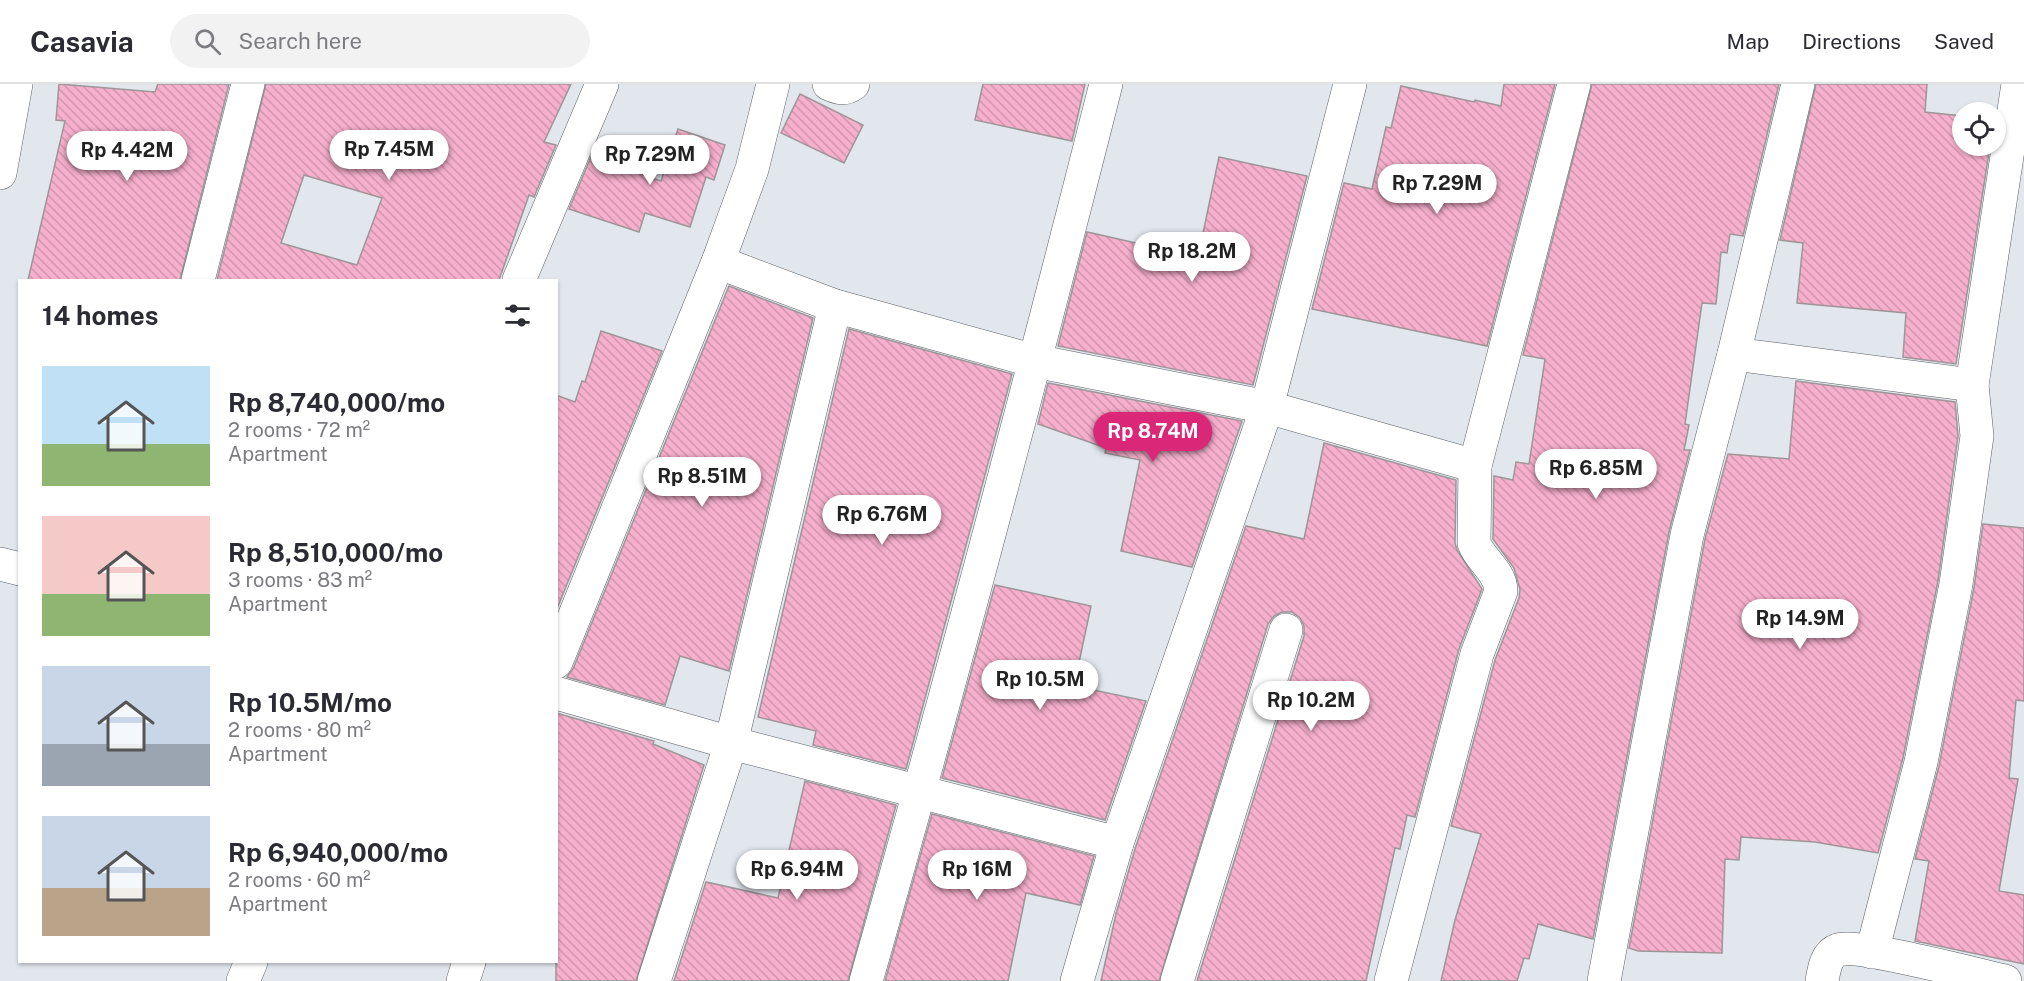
<!DOCTYPE html>
<html lang="en">
<head>
<meta charset="utf-8">
<style>
	body { margin:0; font-family:"Public Sans",sans-serif; background:#f2f2f3; color:#2b2b33; height:100vh; display:flex; flex-direction:column; font-size:22px; white-space:nowrap }
	* { box-sizing:border-box; margin:0 }
	p { font-size:20px; color:#7c7c81 }
	.icon { flex:none; width:33px; height:33px; fill:none; stroke:currentColor; stroke-width:2; stroke-linecap:round; stroke-linejoin:round }
	.map { position:relative; flex:1; overflow:hidden }
	.details { position:absolute; left:18px; top:195px; width:540px; height:684px; display:flex; flex-direction:column; background:#fff; border-radius:0px; box-shadow:0 2px 4px #0004 }
	.details>* { flex:none }
	.controls { position:absolute; left:1952px; top:18px; display:grid; gap:12px }
	.controls a { display:grid; place-items:center; width:54px; height:54px; border-radius:50%; background:#fff; box-shadow:0 2px 4px #0004; font-size:30px }
	.price { position:absolute; translate:-50% -51px; padding:0 14px; border-radius:21px; background:#fff; color:#222; font-size:20px; line-height:39px; filter:drop-shadow(0 2px 3px #0008) }
	.price::after { content:''; position:absolute; left:50%; top:36px; width:18px; height:14px; margin-left:-9px; background:inherit; clip-path:polygon(0 0,100% 0,50% 100%) }
	.price.on { background:#db2777; color:#fff }
	ul { padding:0; list-style:none }
	li { display:flex; align-items:center; gap:18px; height:150px; padding:0 24px }
	li span { display:grid; place-items:center; flex:none; width:168px; height:120px; border-radius:0px; color:#555 }
	li>.icon { margin-inline-start:auto }
	span .icon { width:72px; height:72px; fill:#fffc; stroke-width:1 }
	li b { font-size:26px }
	h2 { display:flex; justify-content:space-between; align-items:center; height:72px; padding:0 24px; font-size:26px }
	header { display:flex; align-items:center; gap:36px; box-sizing:border-box; height:84px; padding:0 30px; background:#fff; border-bottom:2px solid #e1e1e2 }
	header strong { font-size:28px }
	nav { display:flex; gap:33px; margin-inline-start:auto; font-size:21px }
	.search { width:420px; height:54px; background:#f2f2f3; display:flex; align-items:center; gap:15px; box-sizing:border-box; padding:0 21px; border-radius:33px; color:#7c7c81; font-size:22px }
	.map>svg:first-child { display:block }
	.building { fill:url(#building-back-hatch); stroke:#9d9598; stroke-width:1.5; fill-rule:evenodd }
	.lines { fill:none; stroke-linecap:round; stroke-linejoin:round }
	.minor-casing { stroke:#5c5f66; stroke-width:34 }
	.minor { stroke:#fff; stroke-width:33 }
</style>
</head>
<body>
<header>
<strong>Casavia</strong>
<div class="search"><svg class="icon" aria-label="search" viewBox="0 0 24 24"><circle cx="10" cy="10" r="6"/><path d="M15 15l6 6"/></svg>Search here</div>
<nav><a>Map</a><a>Directions</a><a>Saved</a></nav>
</header>
<div class="map">
<svg width="2024" height="897" viewBox="0 0 2024 897">
	<defs>
		<pattern id="building-back-hatch" width="6" height="6" patternUnits="userSpaceOnUse" patternTransform="scale(1.5)"><rect width="6" height="6" fill="#f6afcc"/><path d="M-1 5l2 2M0 0l6 6M5-1l2 2" fill="none" stroke="#d295ae"/></pattern>
	</defs>
	<rect width="100%" height="100%" fill="#e2e7ee"/>
	<g class="building">
		<path d="M59,0L155,8L158,0H229L180,196H28L65,37L56,36Z"/>
		<path d="M266,0H571L544,58L556,61L534,113L529,111L499,196H217ZM304,91L382,114L357,181L281,159Z"/>
		<path d="M983,0H1085L1072,57L975,36Z"/>
		<path d="M1504,0H1555L1487,262L1312,225L1344,99L1372,105L1386,43L1391,44L1401,2L1474,18L1475,16L1501,22Z"/>
		<path d="M1592,0H1779L1743,152L1730,150L1727,169L1721,168L1716,220L1702,219L1685,340L1689,341L1684,366H1690L1669,448L1593,855L1538,840L1529,875L1524,874L1517,897H1441L1455,836L1481,750L1451,742L1495,576L1519,514L1520,505L1514,484L1493,455L1494,392L1513,396L1516,378L1529,380L1545,275L1523,271Z"/>
		<path d="M1816,0H1927L1925,28L1962,32V62H1990L1956,280L1903,273L1906,229L1797,219L1803,159L1780,156Z"/>
		<path d="M800,10L863,41L844,79L781,49Z"/>
		<path d="M678,45L725,61L714,96L706,93L690,143L645,129L639,148L569,125L591,73L661,97Z"/>
		<path d="M1219,73L1307,92L1253,301L1058,262L1087,148L1198,173Z"/>
		<path d="M729,202L813,234L729,587L680,572L665,621L567,593L573,585Z"/>
		<path d="M849,245L1012,290L906,685L813,661L816,647L758,633Z"/>
		<path d="M601,247L662,267L556,527V311L575,318L582,297L585,298Z"/>
		<path d="M1796,297L1955,318L1958,352L1938,497L1903,674L1878,769L1815,758L1741,753L1739,776L1725,775L1722,869L1638,867L1629,864L1705,455L1728,370L1789,375Z"/>
		<path d="M1048,299L1242,337L1192,483L1121,467L1140,376L1105,369L1106,364L1038,340Z"/>
		<path d="M1324,359L1456,396L1455,459L1457,466L1482,505L1459,565L1415,733L1407,731L1400,765L1395,764L1366,897H1197L1304,552V542L1300,534L1292,528H1282L1274,532L1268,540L1159,897H1101L1116,830L1135,765L1246,442L1304,455Z"/>
		<path d="M1983,440L2024,444V617L2016,616L2009,694L2018,695L1999,807L2024,811V880L1915,857L1929,777L1915,775L1939,682L1974,504Z"/>
		<path d="M995,501L1091,522L1074,602L1146,617L1105,736L942,694Z"/>
		<path d="M556,629L654,657L653,660L704,681L636,897H556Z"/>
		<path d="M805,697L896,721L848,897H674L706,798L778,814Z"/>
		<path d="M932,730L1094,772L1080,821L1026,809L1008,897H885Z"/>
	</g>
	<g class="lines">
		<defs>
			<g id="minor">
				<path d="M829,0C838,4 845,6 853,0"/>
				<path d="M0,89L16,0"/>
				<path d="M718,178L835,222L1035,277L1267,323L1475,382"/>
				<path d="M198,196L248,0"/>
				<path d="M519,196L602,0"/>
				<path d="M1734,270L1972,301"/>
				<path d="M0,480L20,485"/>
				<path d="M556,578L718,178L752,85L773,0"/>
				<path d="M556,609L731,659L1117,759"/>
				<path d="M1872,868L1921,678L1956,500L1977,352L1972,301L2018,0"/>
				<path d="M243,897L251,878"/>
				<path d="M463,897L469,878"/>
				<path d="M654,897L731,659L835,222"/>
				<path d="M866,897C951,599 1030,300 1106,0"/>
				<path d="M1077,897L1117,759L1267,323L1350,0"/>
				<path d="M1177,897L1286,546"/>
				<path d="M1391,897L1477,570L1501,507C1501,488 1480,476 1474,459L1475,382L1574,0"/>
				<path d="M1604,897L1687,451L1734,270L1798,0"/>
				<path d="M1822,897C1824,886 1826,870 1838,866C1856,859 1978,891 2005,897"/>
			</g>
		</defs>
		<use href="#minor" class="minor-casing"/>
		<use href="#minor" class="minor"/>
	</g>
</svg>
<div class="controls">
<a><svg class="icon" aria-label="locate" viewBox="0 0 24 24"><circle cx="12" cy="12" r="6"/><path d="M12 2v4M12 18v4M2 12h4M18 12h4"/></svg></a>
</div>
<b class="price" style="left:389px;top:97px">Rp 7.45M</b>
<b class="price" style="left:127px;top:98px">Rp 4.42M</b>
<b class="price" style="left:650px;top:102px">Rp 7.29M</b>
<b class="price" style="left:1437px;top:131px">Rp 7.29M</b>
<b class="price" style="left:1192px;top:199px">Rp 18.2M</b>
<b class="price on" style="left:1153px;top:379px">Rp 8.74M</b>
<b class="price" style="left:1596px;top:416px">Rp 6.85M</b>
<b class="price" style="left:702px;top:424px">Rp 8.51M</b>
<b class="price" style="left:882px;top:462px">Rp 6.76M</b>
<b class="price" style="left:1800px;top:566px">Rp 14.9M</b>
<b class="price" style="left:1040px;top:627px">Rp 10.5M</b>
<b class="price" style="left:1311px;top:648px">Rp 10.2M</b>
<b class="price" style="left:797px;top:817px">Rp 6.94M</b>
<b class="price" style="left:977px;top:817px">Rp 16M</b>
<section class="details">
<h2>14 homes<svg class="icon" aria-label="filters" viewBox="0 0 24 24"><path d="M4 7h16M4 17h16"/><circle cx="9" cy="7" r="2"/><circle cx="15" cy="17" r="2"/></svg></h2>
<ul>
<li><span style="background:linear-gradient(#bfe0f5 65%,#8fb573 0)"><svg class="icon" aria-label="home" viewBox="0 0 24 24"><path d="M3 11l9-7 9 7M6 9v11h12V9"/></svg></span><div><b>Rp 8,740,000/mo</b><p>2 rooms · 72 m²</p><p>Apartment</p></div></li>
<li><span style="background:linear-gradient(#f6c9c9 65%,#8fb573 0)"><svg class="icon" aria-label="home" viewBox="0 0 24 24"><path d="M3 11l9-7 9 7M6 9v11h12V9"/></svg></span><div><b>Rp 8,510,000/mo</b><p>3 rooms · 83 m²</p><p>Apartment</p></div></li>
<li><span style="background:linear-gradient(#c9d6e8 65%,#9aa5b1 0)"><svg class="icon" aria-label="home" viewBox="0 0 24 24"><path d="M3 11l9-7 9 7M6 9v11h12V9"/></svg></span><div><b>Rp 10.5M/mo</b><p>2 rooms · 80 m²</p><p>Apartment</p></div></li>
<li><span style="background:linear-gradient(#c9d6e8 60%,#b9a48a 0)"><svg class="icon" aria-label="home" viewBox="0 0 24 24"><path d="M3 11l9-7 9 7M6 9v11h12V9"/></svg></span><div><b>Rp 6,940,000/mo</b><p>2 rooms · 60 m²</p><p>Apartment</p></div></li>
</ul>
</section>
</div>
</body>
</html>
